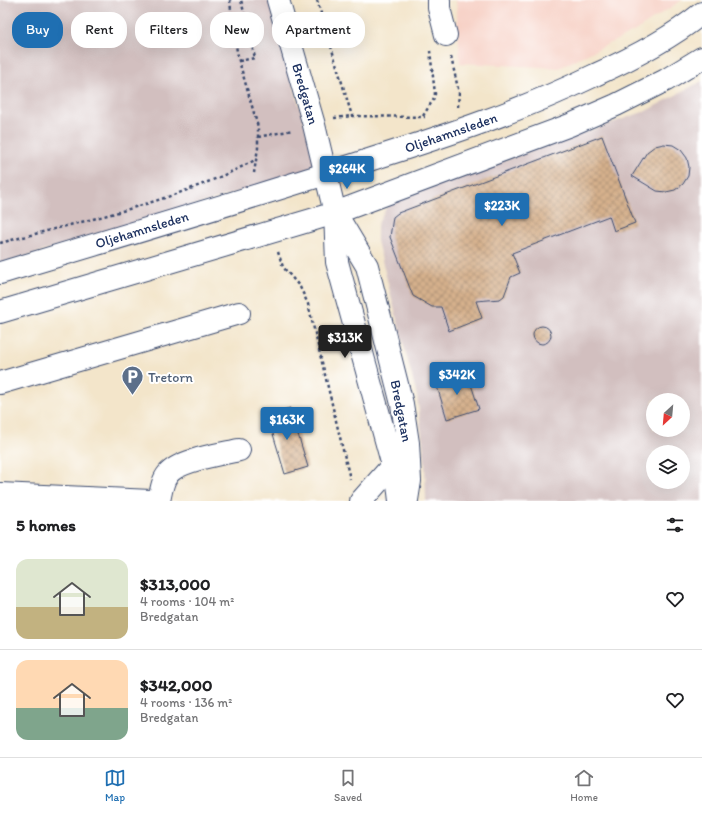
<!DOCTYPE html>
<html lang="en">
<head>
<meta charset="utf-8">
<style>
	body { margin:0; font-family:Itim,sans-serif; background:#f6f6f6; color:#202124; height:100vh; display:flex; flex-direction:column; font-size:15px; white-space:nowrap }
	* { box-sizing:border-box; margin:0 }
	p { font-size:13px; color:#757577 }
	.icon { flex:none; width:22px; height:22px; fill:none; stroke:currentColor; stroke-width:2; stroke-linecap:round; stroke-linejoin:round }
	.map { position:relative; height:501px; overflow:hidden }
	.side { display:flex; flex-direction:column; background:#fff; flex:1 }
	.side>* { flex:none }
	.banner { position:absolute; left:12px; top:12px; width:400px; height:36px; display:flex; gap:8px }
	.needle { width:26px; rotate:206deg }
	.tools { position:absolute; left:646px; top:393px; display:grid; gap:8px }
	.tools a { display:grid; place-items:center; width:44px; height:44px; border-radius:50%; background:#fff; box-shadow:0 4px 16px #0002; font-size:20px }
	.price { position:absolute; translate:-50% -34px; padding:0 9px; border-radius:4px; background:#1f6fb2; color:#fff; font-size:13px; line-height:26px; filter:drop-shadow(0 1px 2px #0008) }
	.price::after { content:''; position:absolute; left:50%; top:24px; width:12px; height:9px; margin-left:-6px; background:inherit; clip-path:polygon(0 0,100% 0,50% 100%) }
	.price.on { background:#222; color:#fff }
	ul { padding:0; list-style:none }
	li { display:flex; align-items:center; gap:12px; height:100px; padding:0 16px }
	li+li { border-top:1px solid #e0e0e0 }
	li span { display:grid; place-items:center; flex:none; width:112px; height:80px; border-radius:12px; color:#555 }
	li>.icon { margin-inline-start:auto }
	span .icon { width:48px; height:48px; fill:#fffc; stroke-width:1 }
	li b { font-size:17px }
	h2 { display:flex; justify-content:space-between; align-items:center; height:48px; padding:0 16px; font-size:17px }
	.tag { padding:0 14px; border-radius:16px; background:#fff; box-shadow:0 4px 16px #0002; font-size:14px; line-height:36px }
	.tag.on { background:#1f6fb2; color:#fff }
	.menu { display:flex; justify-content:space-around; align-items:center; height:56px; border-top:1px solid #e0e0e0; background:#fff; font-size:11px; color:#757577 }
	.menu a { display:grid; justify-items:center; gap:2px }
	.menu .on { color:#1f6fb2 }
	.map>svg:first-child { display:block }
	.built { fill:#f7d1c6 }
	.industrial { fill:#d2bfbf; fill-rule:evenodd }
	.building { fill:url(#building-cross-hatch) }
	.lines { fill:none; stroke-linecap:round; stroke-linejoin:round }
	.minor-casing { stroke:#3b4a6e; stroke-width:24 }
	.highway-casing { stroke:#3b4a6e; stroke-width:24 }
	.path { stroke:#3b4a6e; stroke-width:2.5; stroke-dasharray:3 3; stroke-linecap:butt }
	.minor { stroke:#fff; stroke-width:22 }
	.highway { stroke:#fff; stroke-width:22 }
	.labels { text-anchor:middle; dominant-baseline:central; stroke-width:4; stroke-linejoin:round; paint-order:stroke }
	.street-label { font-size:14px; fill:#1b2f5e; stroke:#fff }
	.service-label { font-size:14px; fill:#4e5e75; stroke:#fff; text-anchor:start }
</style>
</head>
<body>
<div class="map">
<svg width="702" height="501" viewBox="0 0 702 501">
	<defs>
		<pattern id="building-cross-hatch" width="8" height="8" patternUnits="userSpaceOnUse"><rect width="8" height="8" fill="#d5b08c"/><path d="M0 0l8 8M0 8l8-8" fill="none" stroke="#ac9076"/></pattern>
	</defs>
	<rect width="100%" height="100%" fill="#fff"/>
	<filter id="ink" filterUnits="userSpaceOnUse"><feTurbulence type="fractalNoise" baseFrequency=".025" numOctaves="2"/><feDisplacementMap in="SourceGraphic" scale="8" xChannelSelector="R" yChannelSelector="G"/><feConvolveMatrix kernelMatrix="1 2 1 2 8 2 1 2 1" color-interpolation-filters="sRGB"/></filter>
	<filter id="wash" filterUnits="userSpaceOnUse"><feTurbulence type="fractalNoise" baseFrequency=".012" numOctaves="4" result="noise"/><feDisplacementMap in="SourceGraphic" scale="16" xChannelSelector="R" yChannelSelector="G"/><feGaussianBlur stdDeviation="0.9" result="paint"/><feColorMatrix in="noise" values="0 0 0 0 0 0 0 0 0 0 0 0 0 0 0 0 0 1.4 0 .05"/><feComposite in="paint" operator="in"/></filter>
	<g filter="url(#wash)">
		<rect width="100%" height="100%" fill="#f3e5ca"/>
		<path class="built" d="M456,0H682L635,31L559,68L460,63Z"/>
		<g class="industrial">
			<path d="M0,0H269L317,168L0,264Z"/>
			<path d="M702,81V501H426L425,460L417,396L377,241V225L388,205L411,193L646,111ZM653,400H683V430H653ZM653,452H683V482H653Z"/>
		</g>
		<g id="blocks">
			<g class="building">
				<path d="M602,136L635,223L614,231L609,216L512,253L520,273L511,277L504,296L500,299L476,301L482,318L449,331L441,307H432L413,296L390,237L393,217L398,213Z"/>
				<path d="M664,144L673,145L681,150L687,158L689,167L688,176L683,184L675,190L666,192L657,191L632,176L647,152L655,146Z"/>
				<circle cx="542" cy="335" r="9"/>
				<path d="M467,372L479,409L447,419L436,383Z"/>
				<path d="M290,408L308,467L285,474L267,414Z"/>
			</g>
		</g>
	</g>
	<g filter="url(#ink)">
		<use href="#blocks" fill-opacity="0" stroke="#3b4a6e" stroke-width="1"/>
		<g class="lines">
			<defs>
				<g id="minor">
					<path d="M278,0L314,125L335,213L337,262L398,484L400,501"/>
					<path d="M439,0V8L446,35"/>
					<path d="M337,216L367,266L402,404L408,443L410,481L407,500"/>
					<path d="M0,383L239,313"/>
					<path d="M0,494L151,501"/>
					<path d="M159,501C161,492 162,481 168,474C179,460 221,454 239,450"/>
					<path d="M361,501L392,466"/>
				</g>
				<g id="highway">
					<path d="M0,273C124,236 249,199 372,159C448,135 523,110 595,75C633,58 670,39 702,13"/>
					<path d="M0,312L335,213L570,125L616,105L666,80L702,58"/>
				</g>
			</defs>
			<use href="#minor" class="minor-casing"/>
			<use href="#highway" class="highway-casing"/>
			<g class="path">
				<path d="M230,0L233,31L239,61L258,127V148L254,173"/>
				<path d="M317,0L352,116"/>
				<path d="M451,57L459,93L458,107"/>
				<path d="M239,61L255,58L241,0"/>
				<path d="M423,116L433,100L435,94L430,51"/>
				<path d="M334,118L352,116L425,117"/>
				<path d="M258,137L293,130"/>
				<path d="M0,243C86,220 176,202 255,160"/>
				<path d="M278,252L283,267L300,287L308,304L350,479"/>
			</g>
			<use href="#minor" class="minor"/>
			<use href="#highway" class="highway"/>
		</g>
	</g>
	<defs>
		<symbol id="parking-pin" viewBox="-11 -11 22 30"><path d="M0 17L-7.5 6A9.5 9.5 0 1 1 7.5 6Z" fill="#5c6f8a" stroke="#fff"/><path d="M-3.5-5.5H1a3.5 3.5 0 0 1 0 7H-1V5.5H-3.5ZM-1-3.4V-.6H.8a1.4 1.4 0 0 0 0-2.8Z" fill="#fff"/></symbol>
	</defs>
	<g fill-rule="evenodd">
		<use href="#parking-pin" x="120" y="364" width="25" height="34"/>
	</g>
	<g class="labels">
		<g class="street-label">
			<text transform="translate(305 94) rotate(74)">Bredgatan</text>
			<text transform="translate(451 133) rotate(-19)">Oljehamnsleden</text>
			<text transform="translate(142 230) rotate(-17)">Oljehamnsleden</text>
			<text transform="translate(401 411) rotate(79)">Bredgatan</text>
		</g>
		<g class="service-label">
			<text x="148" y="377">Tretorn</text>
		</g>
	</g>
</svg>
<div class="tools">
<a><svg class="needle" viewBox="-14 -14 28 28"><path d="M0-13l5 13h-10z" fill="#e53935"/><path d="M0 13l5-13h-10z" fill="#757577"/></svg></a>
<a><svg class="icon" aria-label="layers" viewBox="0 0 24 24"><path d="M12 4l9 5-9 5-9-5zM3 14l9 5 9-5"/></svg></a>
</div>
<b class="price" style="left:347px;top:190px">$264K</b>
<b class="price" style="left:502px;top:227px">$223K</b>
<b class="price on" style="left:345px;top:359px">$313K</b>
<b class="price" style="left:457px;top:396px">$342K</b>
<b class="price" style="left:287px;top:441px">$163K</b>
<div class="banner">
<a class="tag on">Buy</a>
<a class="tag">Rent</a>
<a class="tag">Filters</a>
<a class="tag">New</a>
<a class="tag">Apartment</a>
</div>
</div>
<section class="side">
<h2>5 homes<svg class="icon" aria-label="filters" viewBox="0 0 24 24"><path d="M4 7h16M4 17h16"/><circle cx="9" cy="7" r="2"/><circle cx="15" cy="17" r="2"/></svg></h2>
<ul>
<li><span style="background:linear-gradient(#dfe7d0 60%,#c2b280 0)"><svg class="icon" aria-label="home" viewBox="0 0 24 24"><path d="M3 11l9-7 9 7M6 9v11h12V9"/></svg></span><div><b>$313,000</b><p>4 rooms · 104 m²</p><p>Bredgatan</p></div><svg class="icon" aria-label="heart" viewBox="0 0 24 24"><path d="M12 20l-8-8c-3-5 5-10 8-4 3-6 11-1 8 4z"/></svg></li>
<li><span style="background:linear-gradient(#ffd9b3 60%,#7fa58c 0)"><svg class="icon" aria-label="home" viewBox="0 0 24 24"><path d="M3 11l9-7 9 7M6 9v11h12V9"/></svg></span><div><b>$342,000</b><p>4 rooms · 136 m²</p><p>Bredgatan</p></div><svg class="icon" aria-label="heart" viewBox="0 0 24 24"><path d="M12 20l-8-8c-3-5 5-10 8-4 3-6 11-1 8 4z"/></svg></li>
</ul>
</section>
<nav class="menu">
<a class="on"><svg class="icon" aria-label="map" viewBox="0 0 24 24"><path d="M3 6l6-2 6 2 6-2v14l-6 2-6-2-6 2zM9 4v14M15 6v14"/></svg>Map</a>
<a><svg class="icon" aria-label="saved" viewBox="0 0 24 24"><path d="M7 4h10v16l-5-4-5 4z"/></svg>Saved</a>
<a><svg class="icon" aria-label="home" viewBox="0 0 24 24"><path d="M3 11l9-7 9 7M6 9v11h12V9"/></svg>Home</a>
</nav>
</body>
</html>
